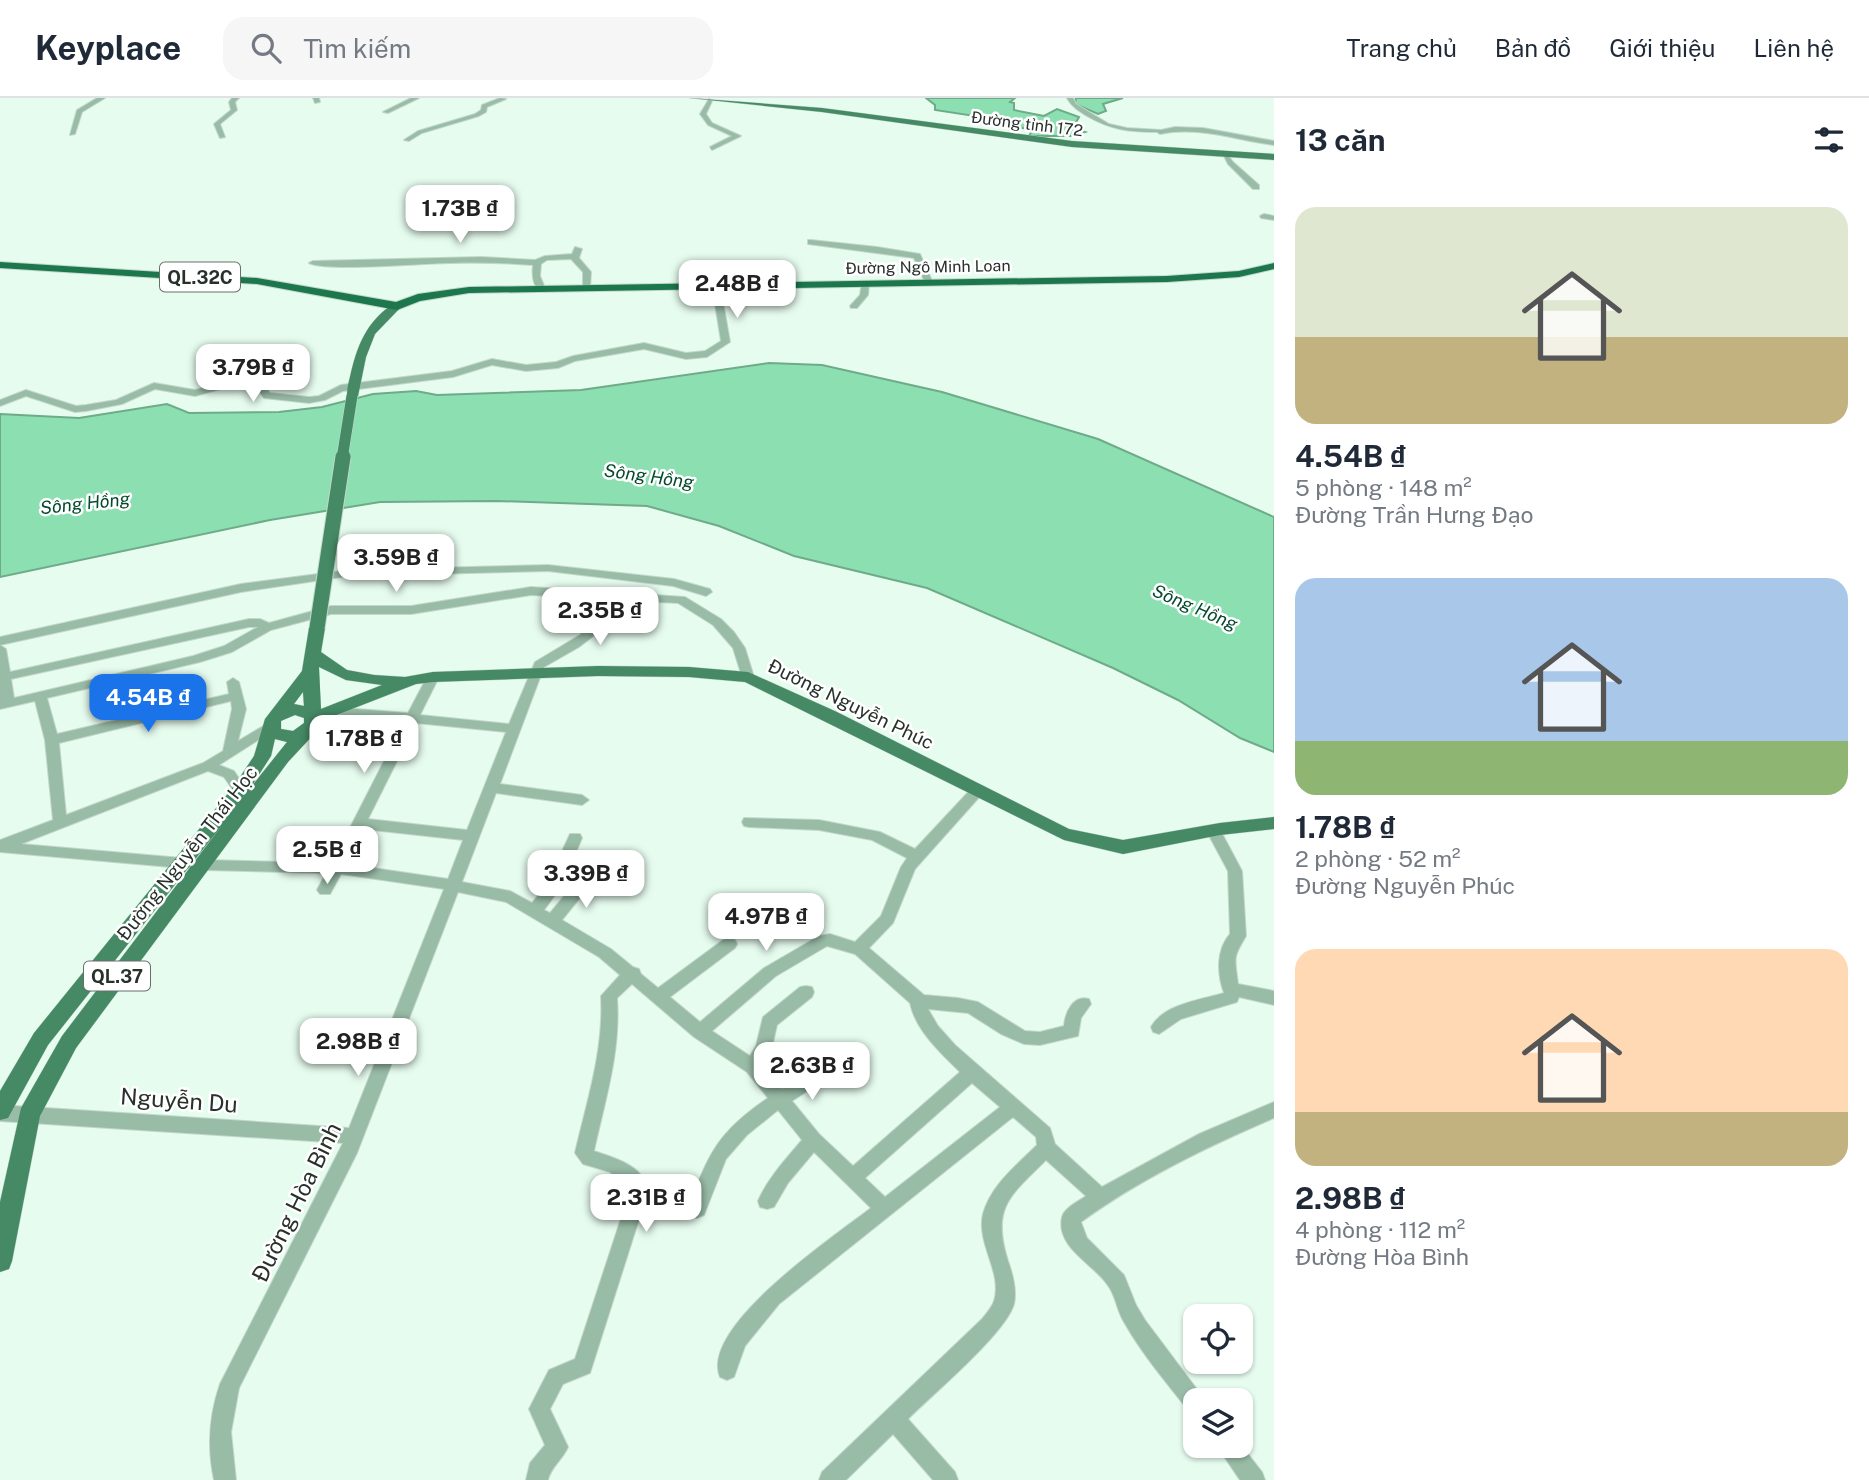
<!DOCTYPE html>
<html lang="vi">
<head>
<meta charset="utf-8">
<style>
	body { margin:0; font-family:"Public Sans",sans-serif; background:#f6f6f7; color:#1f2937; height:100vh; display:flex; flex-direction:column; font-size:26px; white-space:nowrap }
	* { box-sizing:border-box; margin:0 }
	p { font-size:23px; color:#747a83 }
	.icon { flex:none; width:38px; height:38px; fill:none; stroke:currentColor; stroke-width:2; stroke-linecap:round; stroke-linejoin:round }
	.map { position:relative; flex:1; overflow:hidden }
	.side { display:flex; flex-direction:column; background:#fff; width:595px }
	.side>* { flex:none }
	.fabs { position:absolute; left:1183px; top:1206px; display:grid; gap:14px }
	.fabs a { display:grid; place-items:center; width:70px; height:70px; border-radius:14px; background:#fff; box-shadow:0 2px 5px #0004; font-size:35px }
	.price { position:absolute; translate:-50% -60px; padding:0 16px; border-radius:14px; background:#fff; color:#222; font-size:23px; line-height:46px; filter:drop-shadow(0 2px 4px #0008) }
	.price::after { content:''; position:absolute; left:50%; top:42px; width:21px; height:16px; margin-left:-10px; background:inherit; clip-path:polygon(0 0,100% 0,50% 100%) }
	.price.on { background:#1a73e8; color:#fff }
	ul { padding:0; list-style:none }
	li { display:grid; align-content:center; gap:14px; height:371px; padding:0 21px }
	li span { display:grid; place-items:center; height:217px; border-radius:21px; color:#555 }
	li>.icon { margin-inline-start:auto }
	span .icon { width:126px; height:126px; fill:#fffc; stroke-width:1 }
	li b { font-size:30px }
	h2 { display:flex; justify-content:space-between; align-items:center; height:84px; padding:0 21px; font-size:30px }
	header { display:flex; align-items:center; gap:42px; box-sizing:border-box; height:98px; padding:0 35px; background:#fff; border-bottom:2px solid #e0e1e3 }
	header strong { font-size:33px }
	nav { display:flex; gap:38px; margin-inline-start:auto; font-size:24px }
	.search { width:490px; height:63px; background:#f6f6f7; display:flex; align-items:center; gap:18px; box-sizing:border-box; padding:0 24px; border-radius:21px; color:#747a83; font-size:26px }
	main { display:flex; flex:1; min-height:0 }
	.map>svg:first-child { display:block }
	.water { fill:#8cdfb0; stroke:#6eab88; stroke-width:2 }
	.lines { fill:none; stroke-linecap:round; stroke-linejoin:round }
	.minor-casing { stroke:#c4d7cc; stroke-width:2 }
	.major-casing { stroke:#c4d7cc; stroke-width:1 }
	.highway-casing { stroke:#c4d7cc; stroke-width:2 }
	.minor { fill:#99bca7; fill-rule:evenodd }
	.major { fill:#458965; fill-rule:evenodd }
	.highway { fill:#1c774d; fill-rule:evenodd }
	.major-bridge-far1-casing { stroke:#c4d7cc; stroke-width:12; stroke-linecap:butt }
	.major-bridge-casing { stroke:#c4d7cc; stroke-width:17; stroke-linecap:butt }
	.major-bridge-far1 { stroke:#458965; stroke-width:11 }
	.major-bridge { stroke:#458965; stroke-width:15 }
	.labels { text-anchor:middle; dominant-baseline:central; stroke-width:5; stroke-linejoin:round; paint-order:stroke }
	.far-street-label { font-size:16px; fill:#28312c; stroke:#fff }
	.shield { fill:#fff; stroke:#686f6b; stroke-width:2 }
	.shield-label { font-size:18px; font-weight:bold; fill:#28312c }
	.far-water-label { font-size:18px; font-style:italic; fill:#044a2d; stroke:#fff }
	.street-label { font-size:19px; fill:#28312c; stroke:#fff }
	.near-street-label { font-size:23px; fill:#28312c; stroke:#fff }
</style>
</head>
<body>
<header>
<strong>Keyplace</strong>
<div class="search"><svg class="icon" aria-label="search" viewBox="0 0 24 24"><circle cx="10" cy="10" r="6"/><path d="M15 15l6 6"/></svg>Tìm kiếm</div>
<nav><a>Trang chủ</a><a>Bản đồ</a><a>Giới thiệu</a><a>Liên hệ</a></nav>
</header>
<main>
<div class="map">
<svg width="1274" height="1382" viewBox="0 0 1274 1382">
	<rect width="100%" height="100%" fill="#e6fcef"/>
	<g class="water">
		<path d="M926,0H1015L1010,4L1014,5V12L1044,18L1057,11L1079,19L1073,30L1085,34L1072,38H1029L1033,31L999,28L1001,22L935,12V7Z"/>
		<path d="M1076,0H1123L1103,6L1106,13L1098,16L1075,6Z"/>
		<path d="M769,265L822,267L942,294L1098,341L1274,419V654L1240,640L1178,602L1113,570L927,490L794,458L719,428L647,408L497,403L380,404L270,422L0,479V316L79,320L167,306L189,315L279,314L322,309L373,296L416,293L437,297L581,292Z"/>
	</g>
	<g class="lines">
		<defs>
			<g id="minor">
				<path d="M97,0H105L82,14L75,36L70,37L77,12Z"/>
				<path d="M232,0H239L235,4L237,12L220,26L225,39L220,40L214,26L231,12L229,4Z"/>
				<path d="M313,0H319L320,4L315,5Z"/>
				<path d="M411,0H419L388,15L383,14Z"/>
				<path d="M500,0L506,1L487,9L486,14L479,18L422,35L409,43L404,42L418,33L475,16L481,12L482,7Z"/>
				<path d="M1067,0H1073L1076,6L1109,26L1127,30L1161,32L1175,29L1203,30L1274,43V47C1235,42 1200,28 1160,36L1157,34C1130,34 1111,32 1087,18C1079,13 1072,9 1067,0Z"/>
				<path d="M709,1L712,3L706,16L712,25L741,38L712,52L710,49L732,38L708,27L700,16Z"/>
				<path d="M1223,56H1227L1233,64L1259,87V91H1253L1228,66Z"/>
				<path d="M1264,116L1274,118V122L1261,120L1260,118Z"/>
				<path d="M811,142L877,149L920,156L933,185L926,187L914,160L808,146V142Z"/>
				<path d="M575,149L582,151L579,160L591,174L590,191L583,189V174L571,161L547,162L541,166L540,178L545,190L541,193C532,188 532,176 533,167C505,165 478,164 451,165C425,165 326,174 309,165L313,163L481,159L535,162L545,158L572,156Z"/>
				<path d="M716,184L720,187L730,244L707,259L686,261L644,251L575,263L558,270L526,273L492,267L453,279L343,293L325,302L309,305L264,300L255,287L246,284L195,298L155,291L122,306L86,313L75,314L26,298L0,308V302L26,292L76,308L86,307L116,302L154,285L195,292L246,278L261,283L270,295L309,299L319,298L341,287L452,273L492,261L526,267L556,264L573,258L644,245L686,255L705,253L721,243L712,187Z"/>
				<path d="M862,184L869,186L868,197L857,210H851L850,208L860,197Z"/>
				<path d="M548,467L674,481L710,491L712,494L706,498L673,488L548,473L349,478L241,494L0,547V539L241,486L349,472Z"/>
				<path d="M531,489L685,499L721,521L734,534L745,550L754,579L753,582H743L733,550L713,527L678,505L618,502L597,535L579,549L544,569L500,686L582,697L589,702L582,707L496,695L462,784L510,793L532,805L547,786L570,736H580L582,740L561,789L544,812L550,815L585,773H595L597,777L595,781L562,822L611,851L633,869L639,871L641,876L658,890L723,842L729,840L735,842L737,846L735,850L670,899L700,924L764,870L819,838L830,836L855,844L881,818L901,769L907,760L872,742L819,732L749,729L744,728L742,724L744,720L819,722L880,734L915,751L972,690L977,688L984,693L982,696L915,771L893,825L869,850L924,897L958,900L978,904L1025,933L1040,934L1064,928C1065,915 1073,896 1089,901L1091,906L1081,920L1078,938L1040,947L1024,946L1001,936L968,915L928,911L938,928L955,947L1050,1030L1055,1046L1102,1089L1199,1036L1274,1004V1020C1207,1049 1140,1081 1081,1124L1087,1140L1124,1177L1136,1207L1145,1222L1202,1298L1204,1302H1195V1315L1188,1312C1166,1284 1142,1256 1124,1224C1117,1213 1116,1199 1109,1189C1096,1167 1055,1150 1062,1119C1064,1110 1079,1103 1086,1098L1046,1062C1010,1098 991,1109 1008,1163C1013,1177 1017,1192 1014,1206C1006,1235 932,1297 908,1321L955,1374L958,1382H933L893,1336L846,1382H819L822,1374L982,1221C986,1216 992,1209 994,1203C1003,1174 976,1146 983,1116C991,1087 1016,1068 1037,1047L1036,1039L1013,1019L779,1206L745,1248L734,1279L727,1282L720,1279C699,1229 836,1137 871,1110L814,1054L788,1085L774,1109L767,1111L760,1109L758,1103C768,1080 786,1061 802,1042L778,1012L747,1037L726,1061L704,1117L697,1120L690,1117L688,1111C709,1055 717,1035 768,1000L747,974L694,939L632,886L617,900C621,953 605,1002 594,1053C614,1060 644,1067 648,1093L590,1275L563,1286L550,1311L568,1349C563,1361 550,1370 548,1382H526L530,1365L545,1347L529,1311L549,1272L575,1261L630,1093L610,1074L583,1066L575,1055C587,1003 604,952 601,898L620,877L599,859L506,804L458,794L357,1055L239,1290L231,1334L236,1382H214C207,1349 209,1318 220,1286L343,1045L0,1023V1007L349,1030L444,791L341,776L330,796H320L317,792L326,775L205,772L0,754V742L53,722L45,642L35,603L0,611V547L6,551L10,574L249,521H260L269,525L331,508H411ZM531,497L606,501L595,521L580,537L535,564L509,626L420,617L439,579L433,575L427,579L408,615L330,609L328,612L335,616L404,624L332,765L205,762L21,746L208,673L224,679L235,695H245L247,692L234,673L219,667L277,630L275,627H265L238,643L246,611L239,584L233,580L227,584L229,596L57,636L47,600L200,564L232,554L271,532L331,516H411ZM249,529H258L224,548L193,558L14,600L11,581ZM231,603L232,611L223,653L203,665L66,717L59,645ZM416,625L506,634L467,732L368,721ZM363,731L463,742L448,781L346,766ZM827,848L855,856L910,905C916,933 940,954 960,974L853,1068L819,1036L792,1003L827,980L840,977L843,972L840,967C819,960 798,980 782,991L762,968L772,949L777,927L812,899L814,894L812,889L806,888L800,889L763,919L756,948L750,958L712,933L776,878ZM972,985L1000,1009L885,1099L865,1080Z"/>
				<path d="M1213,727L1218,728L1242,773L1246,838C1232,861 1235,860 1238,886L1274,893V907L1239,899L1237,904L1181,921L1159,936L1153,934L1151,929C1164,906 1200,902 1224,895C1217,876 1216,852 1230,836L1228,773L1206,732Z"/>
				<path d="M1241,1347L1262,1374L1265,1382H1240L1217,1348Z"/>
			</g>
			<g id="major">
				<path d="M690,0L822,10L1072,43L1274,56V62L1072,49L822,14Z"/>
				<path d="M393,206L402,208L375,236L366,259L358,298L348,301C346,294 348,287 350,279C357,248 366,224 393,206Z"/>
				<path d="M317,525L325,530L321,554L347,572L374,577L405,579L433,574L598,568L689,569L748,574L837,614L1069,731L1123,742L1220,725L1274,719V731L1220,737L1123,756L1064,742L745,584L689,579L598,578L433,584L416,586L321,623L315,635L288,664L76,950L40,1018L12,1163L9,1171L0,1174V1104L21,1010L62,938L223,726L48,947L8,1020L0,1022V993L34,935L234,688L254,658L265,621L302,573L309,530ZM319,569L346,582L382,587L321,611ZM303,594L304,608L294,606ZM295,617L304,620V625L293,633L281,631V623ZM275,641L287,644L251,689L271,658Z"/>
			</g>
			<path id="highway" d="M0,164L257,180L396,204L418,196L469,189L1167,178L1239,173L1274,165V171L1239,179L1167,184L469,195L420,203L397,212L257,186L0,170Z"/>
		</defs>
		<use href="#minor" class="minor-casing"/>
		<use href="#major" class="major-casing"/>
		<use href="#highway" class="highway-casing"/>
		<use href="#minor" class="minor"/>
		<use href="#major" class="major"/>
		<use href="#highway" class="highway"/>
		<defs>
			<path id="major-bridge-far1" d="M342,361L352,298"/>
			<path id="major-bridge" d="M317,530L343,359"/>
		</defs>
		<use href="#major-bridge-far1" class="major-bridge-far1-casing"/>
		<use href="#major-bridge" class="major-bridge-casing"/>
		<use href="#major-bridge-far1" class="major-bridge-far1"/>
		<use href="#major-bridge" class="major-bridge"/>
	</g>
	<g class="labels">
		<g class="far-street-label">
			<text transform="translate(1027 26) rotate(7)">Đường tỉnh 172</text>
			<text transform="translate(928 169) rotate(-1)">Đường Ngô Minh Loan</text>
		</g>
		<g class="shield">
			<rect x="160" y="164.5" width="80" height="29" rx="5"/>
			<rect x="84" y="863.5" width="66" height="29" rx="5"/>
		</g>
		<g class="shield-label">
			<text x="200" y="179">QL.32C</text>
			<text x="117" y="878">QL.37</text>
		</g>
		<g class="far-water-label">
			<text transform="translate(649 378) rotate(8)">Sông Hồng</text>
			<text transform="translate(85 405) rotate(-6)">Sông Hồng</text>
			<text transform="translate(1195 509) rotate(23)">Sông Hồng</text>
		</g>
		<g class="street-label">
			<text transform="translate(851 606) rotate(26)">Đường Nguyễn Phúc</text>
			<text transform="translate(187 755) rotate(-52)">Đường Nguyễn Thái Học</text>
		</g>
		<g class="near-street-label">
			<text transform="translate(179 1002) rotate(4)">Nguyễn Du</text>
			<text transform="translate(296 1104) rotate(-64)">Đường Hòa Bình</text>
		</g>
	</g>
</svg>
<div class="fabs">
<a><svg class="icon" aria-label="locate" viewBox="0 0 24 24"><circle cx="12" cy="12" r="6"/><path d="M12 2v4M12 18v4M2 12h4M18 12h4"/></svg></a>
<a><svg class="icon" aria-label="layers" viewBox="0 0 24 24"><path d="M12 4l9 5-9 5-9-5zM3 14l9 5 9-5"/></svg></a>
</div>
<b class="price" style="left:460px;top:147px">1.73B ₫</b>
<b class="price" style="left:737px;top:222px">2.48B ₫</b>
<b class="price" style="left:253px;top:306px">3.79B ₫</b>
<b class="price" style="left:396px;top:496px">3.59B ₫</b>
<b class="price" style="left:600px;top:549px">2.35B ₫</b>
<b class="price on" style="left:148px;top:636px">4.54B ₫</b>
<b class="price" style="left:364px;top:677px">1.78B ₫</b>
<b class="price" style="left:327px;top:788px">2.5B ₫</b>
<b class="price" style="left:586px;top:812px">3.39B ₫</b>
<b class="price" style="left:766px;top:855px">4.97B ₫</b>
<b class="price" style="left:358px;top:980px">2.98B ₫</b>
<b class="price" style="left:812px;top:1004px">2.63B ₫</b>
<b class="price" style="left:646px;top:1136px">2.31B ₫</b>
</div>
<section class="side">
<h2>13 căn<svg class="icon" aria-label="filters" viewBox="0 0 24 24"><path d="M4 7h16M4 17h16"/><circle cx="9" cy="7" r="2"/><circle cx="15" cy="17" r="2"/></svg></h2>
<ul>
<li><span style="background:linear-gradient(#dfe7d0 60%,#c2b280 0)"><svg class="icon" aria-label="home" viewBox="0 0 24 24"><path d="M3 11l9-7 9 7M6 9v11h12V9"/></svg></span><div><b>4.54B ₫</b><p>5 phòng · 148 m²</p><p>Đường Trần Hưng Đạo</p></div></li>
<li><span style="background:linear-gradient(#a9c7e8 75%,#8fb573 0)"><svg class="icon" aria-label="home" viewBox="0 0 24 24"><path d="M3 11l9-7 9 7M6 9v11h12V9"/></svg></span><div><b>1.78B ₫</b><p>2 phòng · 52 m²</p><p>Đường Nguyễn Phúc</p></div></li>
<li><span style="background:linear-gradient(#ffd9b3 75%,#c2b280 0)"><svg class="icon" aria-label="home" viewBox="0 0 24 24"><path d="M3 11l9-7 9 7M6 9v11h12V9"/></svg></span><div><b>2.98B ₫</b><p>4 phòng · 112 m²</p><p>Đường Hòa Bình</p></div></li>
</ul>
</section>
</main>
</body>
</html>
